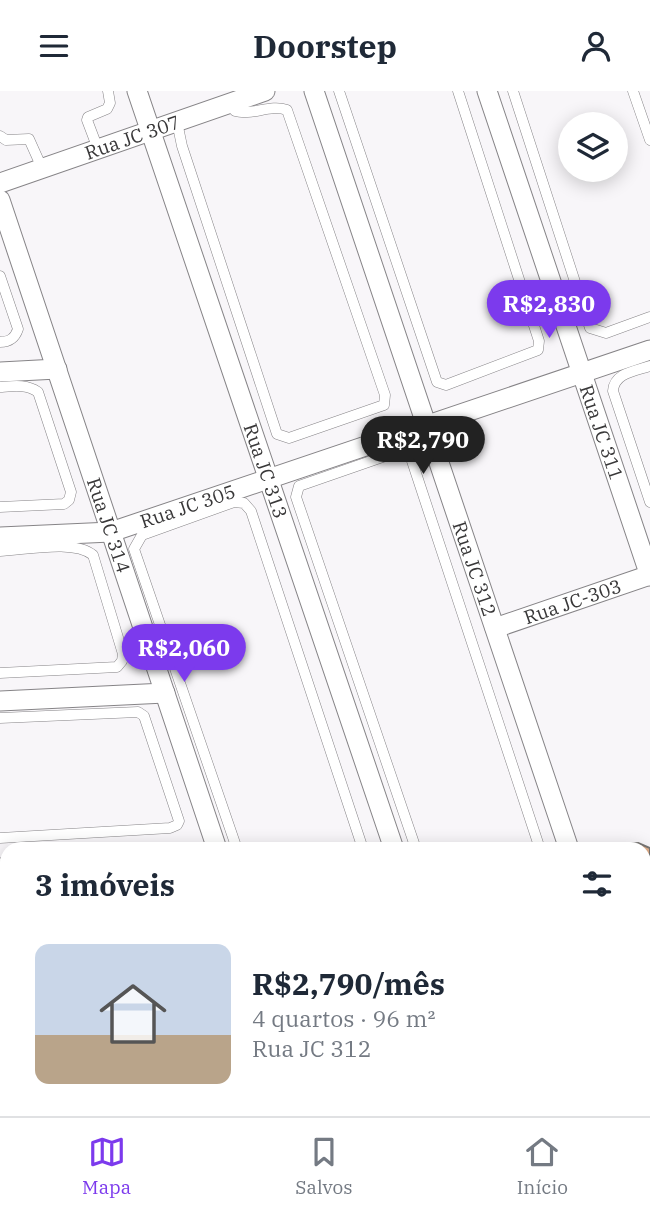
<!DOCTYPE html>
<html lang="pt">
<head>
<meta charset="utf-8">
<style>
	body { margin:0; font-family:"IBM Plex Serif",serif; background:#f6f6f7; color:#1f2937; height:100vh; display:flex; flex-direction:column; font-size:26px; white-space:nowrap }
	* { box-sizing:border-box; margin:0 }
	p { font-size:23px; color:#747a83 }
	.icon { flex:none; width:38px; height:38px; fill:none; stroke:currentColor; stroke-width:2; stroke-linecap:round; stroke-linejoin:round }
	.map { position:relative; flex:1; overflow:hidden }
	.panel { position:absolute; left:0px; top:751px; width:651px; height:275px; display:flex; flex-direction:column; background:#fff; border-radius:21px 21px 0 0; box-shadow:0 4px 18px #0003 }
	.panel>* { flex:none }
	.buttons { position:absolute; left:558px; top:21px; display:grid; gap:14px }
	.buttons a { display:grid; place-items:center; width:70px; height:70px; border-radius:50%; background:#fff; box-shadow:0 4px 18px #0003; font-size:35px }
	.price { position:absolute; translate:-50% -60px; padding:0 16px; border-radius:24px; background:#7c3aed; color:#fff; font-size:23px; line-height:46px; filter:drop-shadow(0 2px 4px #0008) }
	.price::after { content:''; position:absolute; left:50%; top:42px; width:21px; height:16px; margin-left:-10px; background:inherit; clip-path:polygon(0 0,100% 0,50% 100%) }
	.price.current { background:#222; color:#fff }
	ul { padding:0; list-style:none }
	li { display:flex; align-items:center; gap:21px; height:175px; padding:0 35px }
	li span { display:grid; place-items:center; flex:none; width:196px; height:140px; border-radius:14px; color:#555 }
	li>.icon { margin-inline-start:auto }
	span .icon { width:84px; height:84px; fill:#fffc; stroke-width:1 }
	li b { font-size:30px }
	h2 { display:flex; justify-content:space-between; align-items:center; height:84px; padding:0 35px; font-size:30px }
	header { display:flex; justify-content:space-between; align-items:center; height:91px; padding:0 35px; background:#fff; font-size:32px; font-weight:700 }
	.tabs { display:flex; justify-content:space-around; align-items:center; height:98px; border-top:2px solid #e0e1e3; background:#fff; font-size:19px; color:#747a83 }
	.tabs a { display:grid; justify-items:center; gap:4px }
	.tabs .current { color:#7c3aed }
	.map>svg:first-child { display:block }
	.building { fill:#e2af8b; stroke:#787674; stroke-width:2 }
	.lines { fill:none; stroke-linecap:round; stroke-linejoin:round }
	.service-casing { stroke:#868487; stroke-width:11 }
	.minor-casing { stroke:#868487; stroke-width:21 }
	.service { stroke:#fff; stroke-width:10 }
	.minor { stroke:#fff; stroke-width:19 }
	.labels { text-anchor:middle; dominant-baseline:central; stroke-width:5; stroke-linejoin:round; paint-order:stroke }
	.street-label { font-size:19px; fill:#393839; stroke:#fff }
</style>
</head>
<body>
<header><svg class="icon" aria-label="menu" viewBox="0 0 24 24"><path d="M4 6h16M4 12h16M4 18h16"/></svg>Doorstep<svg class="icon" aria-label="person" viewBox="0 0 24 24"><circle cx="12" cy="8" r="4"/><path d="M4 21q1-7 8-7t8 7"/></svg></header>
<div class="map">
<svg width="650" height="1025" viewBox="0 0 650 1025">
	<rect width="100%" height="100%" fill="#f8f6f9"/>
	<path class="building" d="M638,752L650,757V793L644,797V758H620L630,753Z"/>
	<g class="lines">
		<defs>
			<g id="service">
				<path d="M339,0L437,291L446,294L538,259L539,250L458,0"/>
				<path d="M513,0L590,237L606,242L650,226"/>
				<path d="M633,0L650,49"/>
				<path d="M177,31L182,55L277,343L289,347L384,314L385,304L287,19C270,13 252,25 235,20L229,12"/>
				<path d="M0,45L6,49L29,48L42,77"/>
				<path d="M98,58L87,29L88,26L107,18L110,12L108,0"/>
				<path d="M0,185L18,238C15,247 10,251 0,251"/>
				<path d="M650,275C635,280 614,282 613,300L650,411"/>
				<path d="M0,296C14,295 26,293 38,301L71,401L69,409L64,413L0,416"/>
				<path d="M0,460C25,459 74,448 93,464L123,563L122,570L117,576L0,582"/>
				<path d="M0,627L138,621L144,625L179,730L177,734L170,737L0,747"/>
				<path d="M237,758L134,458L142,444L234,411L244,412L251,420L363,758"/>
				<path d="M416,758L296,406L299,395L394,362H404L411,367L540,758"/>
				<path d="M0,797H7"/>
				<path d="M0,885L7,897"/>
				<path d="M644,919L650,917"/>
				<path d="M0,984L7,993"/>
				<path d="M25,1018L30,1025"/>
				<path d="M89,1018L94,1025"/>
				<path d="M277,1018L279,1025"/>
				<path d="M334,1018L341,1025"/>
			</g>
			<g id="minor">
				<path id="s1" d="M137,0L394,758"/>
				<path id="s2" d="M314,0L569,758"/>
				<path id="s3" d="M487,0L650,485"/>
				<path id="s4" d="M0,92L265,0"/>
				<path id="s5" d="M0,109L217,758"/>
				<path d="M0,281L57,278"/>
				<path id="s6" d="M0,446L111,441L650,259"/>
				<path id="s7" d="M495,537L650,484"/>
				<path d="M0,610L165,602"/>
				<path d="M0,777H7"/>
				<path d="M644,895L650,892"/>
				<path d="M0,942L7,953"/>
				<path d="M54,1018L59,1025"/>
				<path d="M305,1018L307,1025"/>
				<path d="M488,1018L491,1025"/>
				<path d="M381,1025L393,1018"/>
			</g>
		</defs>
		<use href="#service" class="service-casing"/>
		<use href="#minor" class="minor-casing"/>
		<use href="#service" class="service"/>
		<use href="#minor" class="minor"/>
	</g>
	<g class="labels">
		<g class="street-label">
			<text stroke="none"><textPath href="#s4" startOffset="140">Rua JC 307</textPath></text>
			<text stroke="none"><textPath href="#s3" startOffset="360">Rua JC 311</textPath></text>
			<text stroke="none"><textPath href="#s1" startOffset="401">Rua JC 313</textPath></text>
			<text stroke="none"><textPath href="#s6" startOffset="192">Rua JC 305</textPath></text>
			<text stroke="none"><textPath href="#s5" startOffset="343">Rua JC 314</textPath></text>
			<text stroke="none"><textPath href="#s2" startOffset="504">Rua JC 312</textPath></text>
			<text stroke="none"><textPath href="#s7" startOffset="82">Rua JC-303</textPath></text>
		</g>
	</g>
</svg>
<div class="buttons">
<a><svg class="icon" aria-label="layers" viewBox="0 0 24 24"><path d="M12 4l9 5-9 5-9-5zM3 14l9 5 9-5"/></svg></a>
</div>
<b class="price" style="left:549px;top:249px">R$2,830</b>
<b class="price current" style="left:423px;top:385px">R$2,790</b>
<b class="price" style="left:184px;top:593px">R$2,060</b>
<section class="panel">
<h2>3 imóveis<svg class="icon" aria-label="filters" viewBox="0 0 24 24"><path d="M4 7h16M4 17h16"/><circle cx="9" cy="7" r="2"/><circle cx="15" cy="17" r="2"/></svg></h2>
<ul>
<li><span style="background:linear-gradient(#c9d6e8 65%,#b9a48a 0)"><svg class="icon" aria-label="home" viewBox="0 0 24 24"><path d="M3 11l9-7 9 7M6 9v11h12V9"/></svg></span><div><b>R$2,790/mês</b><p>4 quartos · 96 m²</p><p>Rua JC 312</p></div></li>
</ul>
</section>
</div>
<nav class="tabs">
<a class="current"><svg class="icon" aria-label="map" viewBox="0 0 24 24"><path d="M3 6l6-2 6 2 6-2v14l-6 2-6-2-6 2zM9 4v14M15 6v14"/></svg>Mapa</a>
<a><svg class="icon" aria-label="saved" viewBox="0 0 24 24"><path d="M7 4h10v16l-5-4-5 4z"/></svg>Salvos</a>
<a><svg class="icon" aria-label="home" viewBox="0 0 24 24"><path d="M3 11l9-7 9 7M6 9v11h12V9"/></svg>Início</a>
</nav>
</body>
</html>
